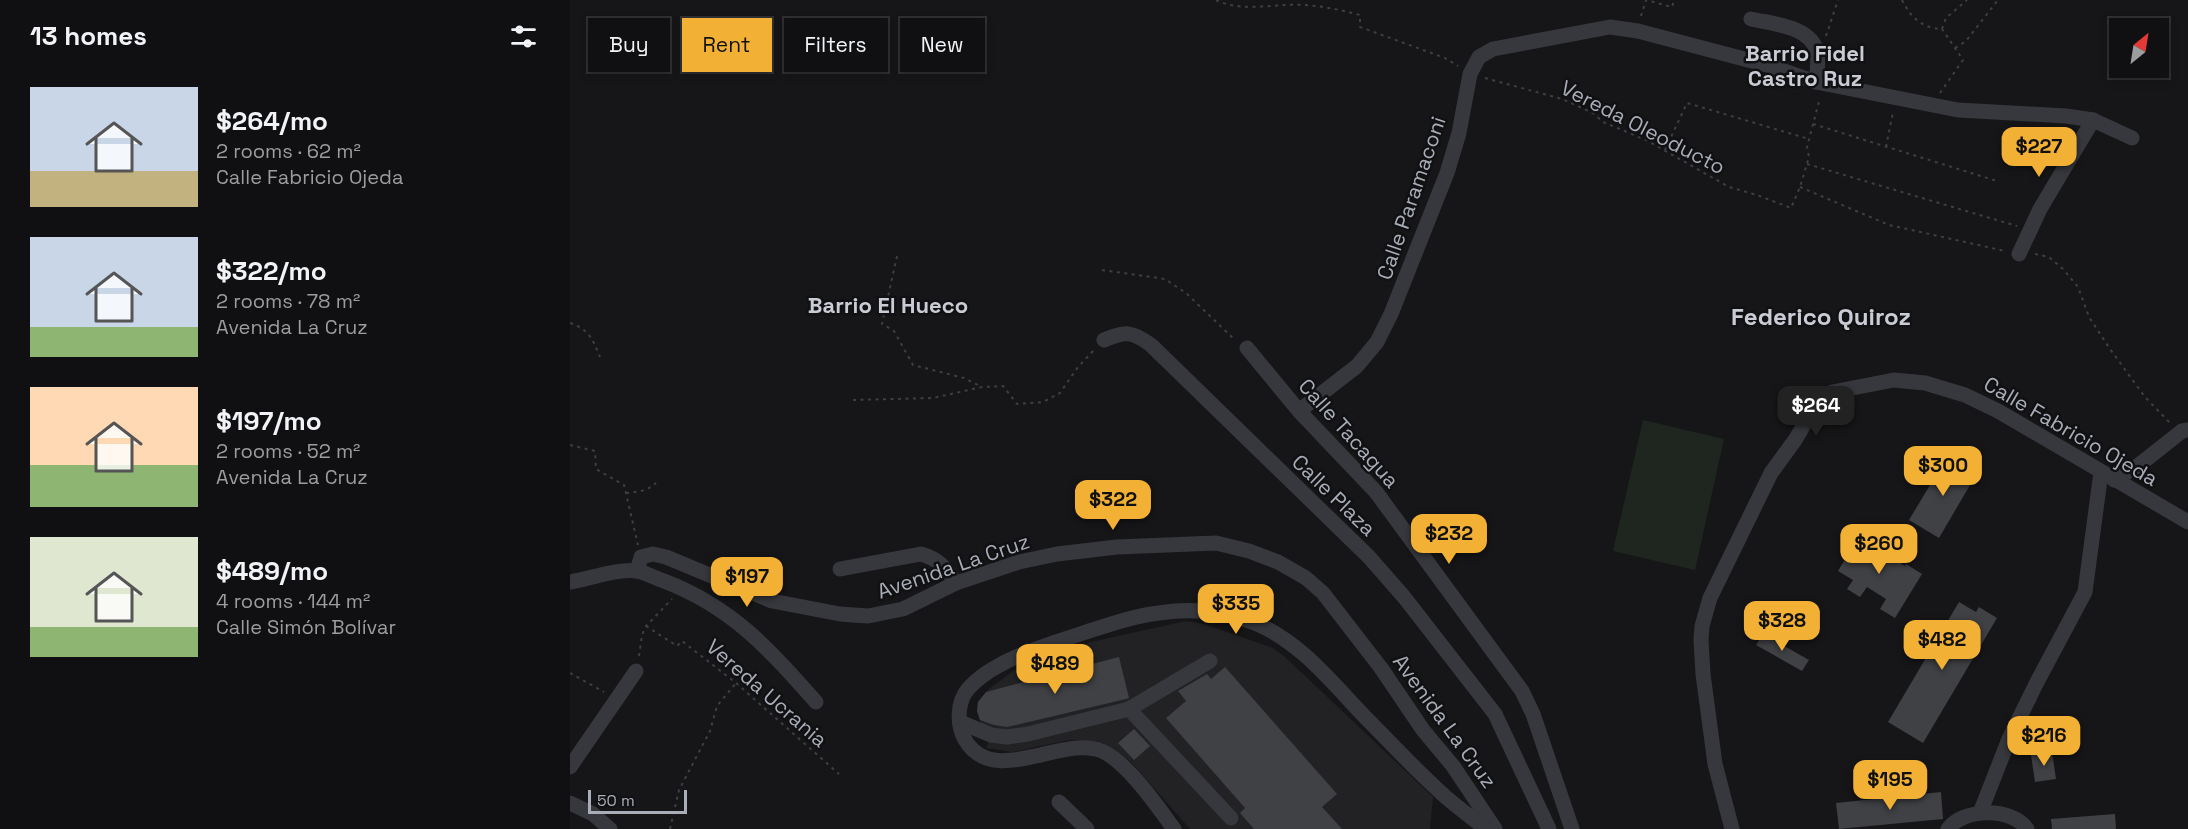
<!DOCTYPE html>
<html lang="en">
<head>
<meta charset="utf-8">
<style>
	body { margin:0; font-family:"Space Grotesk",sans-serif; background:#19191b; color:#f1f3f6; height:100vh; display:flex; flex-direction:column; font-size:22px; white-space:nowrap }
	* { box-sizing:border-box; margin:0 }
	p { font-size:20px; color:#9c9d9f }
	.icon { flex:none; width:33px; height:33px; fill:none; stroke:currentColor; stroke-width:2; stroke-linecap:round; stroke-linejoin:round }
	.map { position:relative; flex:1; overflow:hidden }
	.details { display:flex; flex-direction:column; background:#101012; width:570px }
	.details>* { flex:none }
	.guide { position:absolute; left:18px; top:18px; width:570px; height:54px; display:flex; gap:12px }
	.needle { width:39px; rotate:30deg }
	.tools { position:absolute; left:1539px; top:18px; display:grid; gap:12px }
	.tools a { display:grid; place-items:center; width:60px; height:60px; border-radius:0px; background:#101012; box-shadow:0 3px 9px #0003,0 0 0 2px #303032; font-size:30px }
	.scale { position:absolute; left:18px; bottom:15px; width:99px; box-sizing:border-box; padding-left:6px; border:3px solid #a8adb8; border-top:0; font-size:16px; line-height:21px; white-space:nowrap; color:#a8adb8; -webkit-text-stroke:4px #111113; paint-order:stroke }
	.price { position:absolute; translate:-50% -51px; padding:0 14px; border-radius:12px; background:#f2b134; color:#111; font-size:20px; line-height:39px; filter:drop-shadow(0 2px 3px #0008) }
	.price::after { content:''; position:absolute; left:50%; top:36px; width:18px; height:14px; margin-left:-9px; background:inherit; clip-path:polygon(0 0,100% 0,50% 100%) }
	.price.current { background:#222; color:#fff }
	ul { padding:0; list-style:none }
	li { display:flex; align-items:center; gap:18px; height:150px; padding:0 30px }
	li span { display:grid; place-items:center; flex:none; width:168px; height:120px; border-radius:0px; color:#555 }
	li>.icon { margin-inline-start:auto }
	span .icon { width:72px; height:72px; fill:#fffc; stroke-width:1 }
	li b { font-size:26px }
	h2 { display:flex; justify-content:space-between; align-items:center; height:72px; padding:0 30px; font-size:26px }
	.tag { padding:0 21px; border-radius:0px; background:#101012; box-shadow:0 3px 9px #0003,0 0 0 2px #303032; font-size:21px; line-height:54px }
	.tag.current { background:#f2b134; color:#111 }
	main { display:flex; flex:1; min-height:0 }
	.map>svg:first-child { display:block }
	.built { fill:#222225 }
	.green { fill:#1e261f }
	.building { fill:#404145 }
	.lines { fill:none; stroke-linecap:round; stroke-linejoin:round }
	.path { stroke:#3d3f44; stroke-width:2; stroke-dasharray:3 4.5; stroke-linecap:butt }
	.minor { stroke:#37383d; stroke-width:15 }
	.labels { text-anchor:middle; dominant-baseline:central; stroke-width:5; stroke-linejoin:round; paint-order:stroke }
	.street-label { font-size:21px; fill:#a8adb8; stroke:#111113 }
	.neighbourhood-label { font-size:22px; font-weight:bold; fill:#c9ccd4; stroke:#111113 }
	.quarter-label { font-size:24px; font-weight:bold; fill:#c9ccd4; stroke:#111113 }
</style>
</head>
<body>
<main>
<section class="details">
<h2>13 homes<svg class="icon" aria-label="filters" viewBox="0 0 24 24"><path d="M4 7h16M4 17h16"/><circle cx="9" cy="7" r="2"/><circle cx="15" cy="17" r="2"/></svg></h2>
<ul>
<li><span style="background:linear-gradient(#c9d6e8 70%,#c2b280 0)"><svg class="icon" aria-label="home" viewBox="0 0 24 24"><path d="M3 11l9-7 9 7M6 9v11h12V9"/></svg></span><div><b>$264/mo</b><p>2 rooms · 62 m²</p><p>Calle Fabricio Ojeda</p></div></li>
<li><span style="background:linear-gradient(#c9d6e8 75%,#8fb573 0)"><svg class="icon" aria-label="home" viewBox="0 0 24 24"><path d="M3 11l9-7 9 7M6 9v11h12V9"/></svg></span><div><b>$322/mo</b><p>2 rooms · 78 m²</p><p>Avenida La Cruz</p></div></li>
<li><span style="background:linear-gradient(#ffd9b3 65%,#8fb573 0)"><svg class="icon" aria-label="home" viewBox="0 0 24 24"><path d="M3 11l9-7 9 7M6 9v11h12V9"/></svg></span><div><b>$197/mo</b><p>2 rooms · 52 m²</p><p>Avenida La Cruz</p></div></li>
<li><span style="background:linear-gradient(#dfe7d0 75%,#8fb573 0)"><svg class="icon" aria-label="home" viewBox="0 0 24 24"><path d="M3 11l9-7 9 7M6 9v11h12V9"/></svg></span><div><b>$489/mo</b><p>4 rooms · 144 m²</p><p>Calle Simón Bolívar</p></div></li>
</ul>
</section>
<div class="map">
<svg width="1618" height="829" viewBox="0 0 1618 829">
	<rect width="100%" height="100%" fill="#161618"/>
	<path class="built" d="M616,621L634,624L703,648L715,657L863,797L860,829H620L562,763L533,743L525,741L499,740L442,752L416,748L423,730L414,726L410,721L407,711L408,702L420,688L446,669L521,642Z"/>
	<path class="green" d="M1073,420L1154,439L1125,570L1043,551Z"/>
	<g class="building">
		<path d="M1378,455L1407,473L1369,538L1339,520Z"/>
		<path d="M1289,536L1335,566L1336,564L1352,574L1325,618L1310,609L1316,599L1297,587L1290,597L1277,589L1283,580L1268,571Z"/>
		<path d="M1389,602L1406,612L1409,607L1427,618L1353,743L1318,722Z"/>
		<path d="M1193,634L1239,660L1232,671L1186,645Z"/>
		<path d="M549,657L559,698L556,699L437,727L424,725L410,720L407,711L408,702L416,692Z"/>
		<path d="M655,667L767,794L752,807L772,829H684L670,813L675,808L596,718L616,701L608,691L637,674L641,679Z"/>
		<path d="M564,729L580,746L564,760L548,743Z"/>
		<path d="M1482,752L1486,779L1465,782L1461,755Z"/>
		<path d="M1371,792L1373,819L1269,829L1266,803Z"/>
		<path d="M1545,814L1546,829H1482L1481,819Z"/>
	</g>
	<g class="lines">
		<g class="path">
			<path d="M646,0C672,13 706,3 734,5C753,6 771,10 790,15V27L875,58L888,66"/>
			<path d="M1332,0C1341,18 1352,28 1372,29"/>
			<path d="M1071,16L1076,0L1102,7L1104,0"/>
			<path d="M1372,29L1376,18L1397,0"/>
			<path d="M1256,36L1268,0"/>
			<path d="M1385,48L1396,41L1428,0"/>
			<path d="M915,78L992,99L1023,113L1033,122L1076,140L1159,187L1187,195L1221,208L1230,187L1239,157L1237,147L1250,98"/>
			<path d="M1370,93L1393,60L1372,29"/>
			<path d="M1243,124L1427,181"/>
			<path d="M1316,147L1323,112"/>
			<path d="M1095,150L1117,103L1239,139"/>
			<path d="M1237,164L1447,226"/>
			<path d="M1230,187L1319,225L1435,251"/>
			<path d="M1465,254L1479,257L1493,269L1508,287L1519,317L1540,349L1575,397L1600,423"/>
			<path d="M327,256L312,324L324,331L343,365L394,378L412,387"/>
			<path d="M532,270L595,279L616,293L665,340"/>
			<path d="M0,323C19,329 23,340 30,357"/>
			<path d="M283,400L363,398L412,387L433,386L447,404L473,402L490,393L508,367L525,349"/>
			<path d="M0,445L25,451L26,469L54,485L68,545"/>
			<path d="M56,493C68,492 77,491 86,483"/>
			<path d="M76,626L107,646L112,641L166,683L269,774"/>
			<path d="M69,656L72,635L76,626L102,599"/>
			<path d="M0,673L34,692"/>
			<path d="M100,829L109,790L140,731L147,706L166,683"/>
		</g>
		<g class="minor">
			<path d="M1181,19C1202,24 1241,26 1247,52C1249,61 1247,72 1246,82"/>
			<path d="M1449,254L1470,209L1523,120"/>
			<path d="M534,340C555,331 562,331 581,345L799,557L834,597L925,714L979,829"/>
			<path d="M677,348L729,411L806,492L952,691L963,714L1002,829"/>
			<path d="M729,411L787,366L807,342L821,314L877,173L889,133L900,74L909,57L923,49L1040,27L1068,31L1197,65L1246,82L1388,110L1496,116L1523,120L1562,138"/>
			<path d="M1544,480L1569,465L1612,431L1618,430"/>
			<path d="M270,569L351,554C369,559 376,568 386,583"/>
			<path d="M67,571L71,557L83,554L96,557L202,601L270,614L298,616L333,609L386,583L449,562L487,554L547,547L646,543L679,551L708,562L736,578L753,593L811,668L853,730L883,766L925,829"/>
			<path d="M0,582C19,579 49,568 68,571C76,573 85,578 94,581C162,607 199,649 246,702"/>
			<path d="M559,709L661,818"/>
			<path d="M390,722L421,735L437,737L458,734L559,709L640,661"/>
			<path d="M0,767L66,671"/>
			<path d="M489,802L517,829"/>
			<path d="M0,803L23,814L40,829"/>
			<path d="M1410,813L1439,739L1466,684L1515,592L1531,472"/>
			<path d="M604,829C588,807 557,762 532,751C492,734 422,790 394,738C387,724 387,702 398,689C423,660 477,645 513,633C538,625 563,616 589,613C622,608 655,611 685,623C731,642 763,684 797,719C820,742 842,766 866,788C881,803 900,816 916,829"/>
			<path d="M1162,829L1145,764L1133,674L1131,640L1132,626L1140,598L1201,473L1225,440L1244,408L1262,392L1324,380L1355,383L1395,395L1428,411L1618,522"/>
			<path d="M1378,829C1393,808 1442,807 1457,829"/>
		</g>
	</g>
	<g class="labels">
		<g class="street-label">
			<text transform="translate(1073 127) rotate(27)">Vereda Oleoducto</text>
			<text transform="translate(841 198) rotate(-71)">Calle Paramaconi</text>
			<text transform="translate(1501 431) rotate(30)">Calle Fabricio Ojeda</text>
			<text transform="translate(779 433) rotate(48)">Calle Tacagua</text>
			<text transform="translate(764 495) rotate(44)">Calle Plaza</text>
			<text transform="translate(383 566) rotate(-19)">Avenida La Cruz</text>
			<text transform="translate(197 693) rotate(41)">Vereda Ucrania</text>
			<text transform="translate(875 721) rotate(54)">Avenida La Cruz</text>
		</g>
		<g class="neighbourhood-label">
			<text x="1235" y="53">Barrio Fidel<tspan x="1235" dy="25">Castro Ruz</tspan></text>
			<text x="318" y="305">Barrio El Hueco</text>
		</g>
		<g class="quarter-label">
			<text x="1251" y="316">Federico Quiroz</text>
		</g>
	</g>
</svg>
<div class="tools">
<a><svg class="needle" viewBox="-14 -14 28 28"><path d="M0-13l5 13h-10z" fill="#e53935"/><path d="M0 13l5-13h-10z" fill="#9c9d9f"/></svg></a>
</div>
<div class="scale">50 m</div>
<b class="price" style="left:1469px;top:178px">$227</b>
<b class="price current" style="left:1246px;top:437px">$264</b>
<b class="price" style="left:1373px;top:497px">$300</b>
<b class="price" style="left:543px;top:531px">$322</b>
<b class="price" style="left:879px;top:565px">$232</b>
<b class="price" style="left:1309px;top:575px">$260</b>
<b class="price" style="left:177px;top:608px">$197</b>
<b class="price" style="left:666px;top:635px">$335</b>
<b class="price" style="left:1212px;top:652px">$328</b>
<b class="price" style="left:1372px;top:671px">$482</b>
<b class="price" style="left:485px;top:695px">$489</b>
<b class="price" style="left:1474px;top:767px">$216</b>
<b class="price" style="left:1320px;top:811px">$195</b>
<div class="guide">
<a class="tag">Buy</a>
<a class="tag current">Rent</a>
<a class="tag">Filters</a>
<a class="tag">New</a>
</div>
</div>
</main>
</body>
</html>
